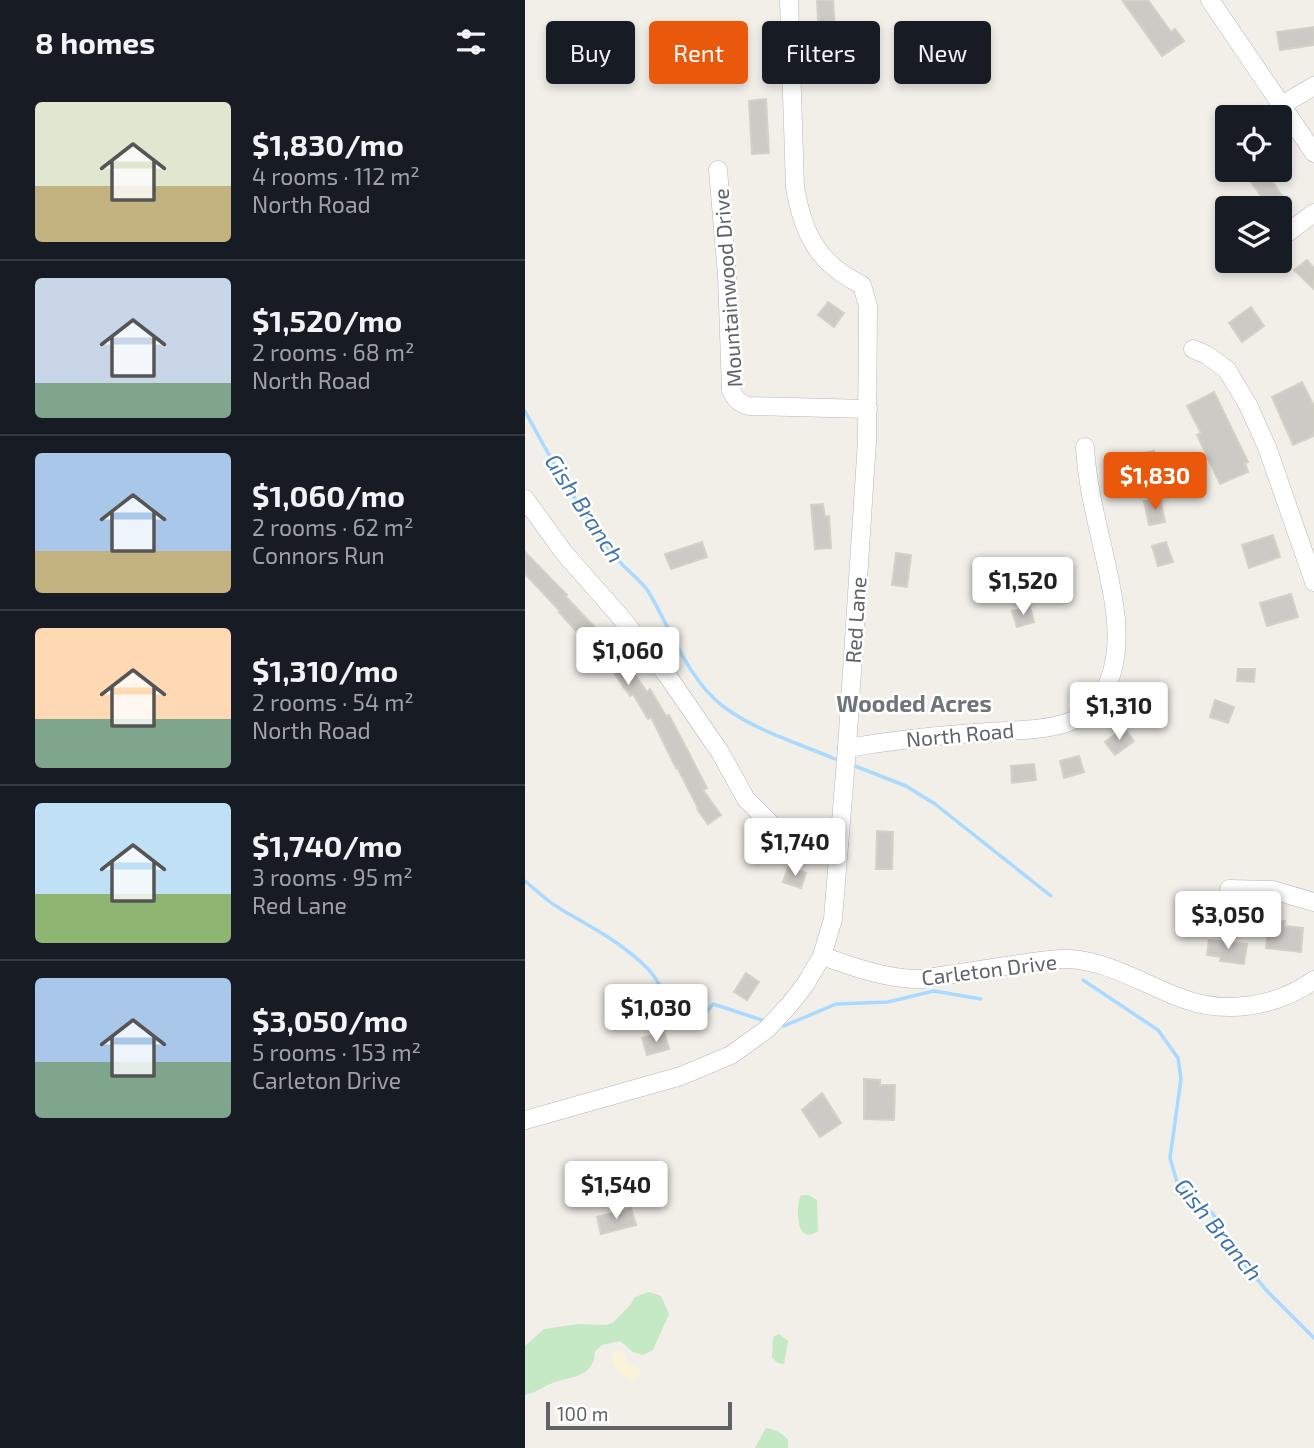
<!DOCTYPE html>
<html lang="en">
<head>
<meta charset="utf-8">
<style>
	body { margin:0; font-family:"Exo 2",sans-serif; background:#20242c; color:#f1f3f6; height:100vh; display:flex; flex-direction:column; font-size:26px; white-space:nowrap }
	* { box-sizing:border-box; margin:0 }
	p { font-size:23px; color:#9ea1a6 }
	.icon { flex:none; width:38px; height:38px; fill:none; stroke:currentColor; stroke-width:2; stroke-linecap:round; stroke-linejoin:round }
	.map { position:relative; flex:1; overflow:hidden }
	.sheet { display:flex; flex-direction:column; background:#171b24; width:525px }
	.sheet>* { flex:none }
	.hud { position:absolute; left:21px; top:21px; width:662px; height:63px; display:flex; gap:14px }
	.controls { position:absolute; left:690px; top:105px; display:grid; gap:14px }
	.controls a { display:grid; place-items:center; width:77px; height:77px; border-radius:7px; background:#171b24; box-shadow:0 4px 10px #0003; font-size:35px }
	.scale { position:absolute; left:21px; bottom:18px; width:186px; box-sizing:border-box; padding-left:7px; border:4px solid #5f6368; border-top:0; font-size:19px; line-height:24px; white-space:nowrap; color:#5f6368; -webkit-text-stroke:5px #fff; paint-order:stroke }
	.price { position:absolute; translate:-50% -60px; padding:0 16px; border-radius:7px; background:#fff; color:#222; font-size:23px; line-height:46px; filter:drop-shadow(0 2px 4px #0008) }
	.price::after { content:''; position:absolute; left:50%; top:42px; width:21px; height:16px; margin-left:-10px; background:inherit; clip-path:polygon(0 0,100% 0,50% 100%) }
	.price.active { background:#ea580c; color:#fff }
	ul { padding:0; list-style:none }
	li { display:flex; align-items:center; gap:21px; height:175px; padding:0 35px }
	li+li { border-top:2px solid #363941 }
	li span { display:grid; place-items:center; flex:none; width:196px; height:140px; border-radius:7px; color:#555 }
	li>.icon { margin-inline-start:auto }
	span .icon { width:84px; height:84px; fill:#fffc; stroke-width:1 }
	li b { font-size:30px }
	h2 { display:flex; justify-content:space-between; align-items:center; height:84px; padding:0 35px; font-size:30px }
	.pill { padding:0 24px; border-radius:7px; background:#171b24; box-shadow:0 4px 10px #0003; font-size:24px; line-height:63px }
	.pill.active { background:#ea580c; color:#fff }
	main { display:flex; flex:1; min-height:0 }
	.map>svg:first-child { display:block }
	.green { fill:#c5e8c5 }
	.sand { fill:#fbf3d9 }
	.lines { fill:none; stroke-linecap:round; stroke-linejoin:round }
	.stream { stroke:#aadaff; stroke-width:3.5 }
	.building { fill:#cccac5; stroke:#d6d1c6; stroke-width:2 }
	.minor-casing { stroke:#b5b8bc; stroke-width:19 }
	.minor { stroke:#fff; stroke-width:18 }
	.labels { text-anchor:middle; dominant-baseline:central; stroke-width:5; stroke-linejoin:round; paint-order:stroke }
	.street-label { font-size:21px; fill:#5f6368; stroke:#fff }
	.water-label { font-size:23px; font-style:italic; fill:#4174aa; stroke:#fff }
	.neighbourhood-label { font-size:23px; font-weight:bold; fill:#70757a; stroke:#fff }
</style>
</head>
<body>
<main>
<section class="sheet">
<h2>8 homes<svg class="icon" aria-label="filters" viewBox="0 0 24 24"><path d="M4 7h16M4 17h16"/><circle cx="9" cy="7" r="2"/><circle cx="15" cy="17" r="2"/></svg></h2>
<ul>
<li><span style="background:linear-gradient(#dfe7d0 60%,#c2b280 0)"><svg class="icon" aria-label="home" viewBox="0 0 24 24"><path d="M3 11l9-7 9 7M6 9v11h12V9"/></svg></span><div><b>$1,830/mo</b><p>4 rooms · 112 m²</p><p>North Road</p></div></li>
<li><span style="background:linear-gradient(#c9d6e8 75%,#7fa58c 0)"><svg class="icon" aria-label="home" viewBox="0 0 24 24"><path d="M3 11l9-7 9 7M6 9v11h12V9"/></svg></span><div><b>$1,520/mo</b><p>2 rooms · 68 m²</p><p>North Road</p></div></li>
<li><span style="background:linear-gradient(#a9c7e8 70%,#c2b280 0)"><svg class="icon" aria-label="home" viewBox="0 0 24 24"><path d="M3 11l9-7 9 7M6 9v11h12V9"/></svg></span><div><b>$1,060/mo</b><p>2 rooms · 62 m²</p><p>Connors Run</p></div></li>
<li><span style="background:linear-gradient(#ffd9b3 65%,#7fa58c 0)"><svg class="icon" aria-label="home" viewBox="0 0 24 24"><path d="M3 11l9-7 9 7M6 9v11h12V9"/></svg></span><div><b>$1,310/mo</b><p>2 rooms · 54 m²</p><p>North Road</p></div></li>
<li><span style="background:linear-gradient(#bfe0f5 65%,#8fb573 0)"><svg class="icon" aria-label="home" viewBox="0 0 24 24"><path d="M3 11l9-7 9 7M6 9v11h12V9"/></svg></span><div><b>$1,740/mo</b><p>3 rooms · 95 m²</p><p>Red Lane</p></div></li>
<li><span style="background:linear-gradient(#a9c7e8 60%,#7fa58c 0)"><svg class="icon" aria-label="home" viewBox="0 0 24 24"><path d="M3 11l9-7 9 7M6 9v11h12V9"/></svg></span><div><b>$3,050/mo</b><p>5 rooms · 153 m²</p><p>Carleton Drive</p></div></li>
</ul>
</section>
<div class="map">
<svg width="789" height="1448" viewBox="0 0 789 1448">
	<rect width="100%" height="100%" fill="#f1efe8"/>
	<g class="green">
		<path d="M276,1195H284L292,1200L293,1231C271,1247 270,1207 276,1195Z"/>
		<path d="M124,1292L136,1296L144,1314L128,1350L118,1355L108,1352L95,1341L77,1345L70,1351C68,1380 46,1375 25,1384C16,1388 10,1393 0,1395V1346L19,1329L54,1324L82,1325L89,1322L106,1304L110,1297Z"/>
		<path d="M254,1334L263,1341L259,1364L253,1363L247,1358L248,1337Z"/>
		<path d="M241,1428C251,1430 256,1432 263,1440V1448H230Z"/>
	</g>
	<path class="sand" d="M92,1350L98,1351L103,1363L114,1369L115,1375L106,1382C98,1374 86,1367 86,1355Z"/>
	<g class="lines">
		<g class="stream">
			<path d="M0,411C26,460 53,507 86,552C97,567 115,579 123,591C146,629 162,679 199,707C231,731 273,743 310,759"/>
			<path d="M330,766L381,786L410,804L526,896"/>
			<path d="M0,881C11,890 22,901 34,908C65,927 97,942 123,969C146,992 136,1020 180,1014L188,1004L237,1020"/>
			<path d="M558,980L633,1030L653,1058L656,1079L645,1158L652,1182L688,1214L715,1259L743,1292L789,1338"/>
			<path d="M259,1026L311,1004L363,1002L409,991L456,999"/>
		</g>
	</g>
	<g class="building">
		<path d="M292,0H308L312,62L295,63Z"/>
		<path d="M597,0H623L646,32L650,29L659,41L637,56Z"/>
		<path d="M789,27V45L755,50L752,32Z"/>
		<path d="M241,99L244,153L227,154L224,101Z"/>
		<path d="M718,170H739L760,200L744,208Z"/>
		<path d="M782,260L789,268V289L769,270Z"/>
		<path d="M303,302L319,313L309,327L293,315Z"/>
		<path d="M726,307L739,326L717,342L704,323Z"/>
		<path d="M777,382L789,406V436L768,445L747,397Z"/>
		<path d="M689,392L723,462L720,463L723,472L695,484L672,435L676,433L662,406Z"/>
		<path d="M629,451L633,474L616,477L613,454Z"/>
		<path d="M635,498L640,522L624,525L619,501Z"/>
		<path d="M298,504L300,517L304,516L306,548L290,549L286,505Z"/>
		<path d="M748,535L755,557L724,568L717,545Z"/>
		<path d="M177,542L182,557L146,569L140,554Z"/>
		<path d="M641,542L648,562L633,566L627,546Z"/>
		<path d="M0,552L42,595L40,596L80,638L101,669L104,666L122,692L125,689L141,716L144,715L182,788L178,790L196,815L183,824L172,809L173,808L152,767L151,768L126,717L123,719L108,694L105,696L86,669L83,671L67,649L34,612L35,611L0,574Z"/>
		<path d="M371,553L386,555L382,587L367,585Z"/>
		<path d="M766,594L773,617L742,626L735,603Z"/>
		<path d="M505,607L509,622L492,627L487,611Z"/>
		<path d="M713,669H730L729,682L712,681Z"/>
		<path d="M690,700L709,707L703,723L685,717Z"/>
		<path d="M599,728L609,741L590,755L580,742Z"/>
		<path d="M554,756L559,772L539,778L535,761Z"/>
		<path d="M509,764L511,780L487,783L486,766Z"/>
		<path d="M352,831L368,832L367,869H351Z"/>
		<path d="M263,867L281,873L276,888L258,882Z"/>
		<path d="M744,920L760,921L759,926L778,928L776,952L741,948Z"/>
		<path d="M684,940L722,944L719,964L695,961L696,957L682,955Z"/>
		<path d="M221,973L234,982L222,1000L209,992Z"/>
		<path d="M139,1032L144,1049L122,1055L117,1038Z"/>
		<path d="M339,1079L355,1080V1085H370L369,1120L339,1119Z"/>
		<path d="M297,1093L316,1123L295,1137L277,1110Z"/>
		<path d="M106,1208L111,1225L76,1234L72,1217Z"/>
	</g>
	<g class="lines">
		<defs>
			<g id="minor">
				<path d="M685,0L789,153"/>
				<path d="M757,105L789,86"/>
				<path d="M193,170L202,275L206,390C210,399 214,403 224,406L343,409"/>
				<path d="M754,239L789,213"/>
				<path d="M668,349L682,355L702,370L723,405L742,447L789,582"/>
				<path d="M0,499L40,554L93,614L142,675L195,752L221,799L251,829L314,845"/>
				<path d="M322,748C364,741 406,736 448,733C477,730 517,732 544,722C591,705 596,647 589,604C581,551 563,501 560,447"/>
				<path d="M704,889L747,890L789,902"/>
				<path d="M297,956C330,967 360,979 396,979C424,975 453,970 481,966C502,963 523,958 545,959C586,962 618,984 656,998C700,1015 751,1007 789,980"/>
				<path d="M0,1120L156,1076L206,1055L242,1029L265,1004L280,985L297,956L308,919L322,748L342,441L343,306L337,285C293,264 278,234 270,187L264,0"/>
			</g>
		</defs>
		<use href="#minor" class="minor-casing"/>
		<use href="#minor" class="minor"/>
	</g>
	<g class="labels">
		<g class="street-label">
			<text transform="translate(202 288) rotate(-94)">Mountainwood Drive</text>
			<text transform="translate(330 620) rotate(-86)">Red Lane</text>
			<text transform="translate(435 734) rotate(-5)">North Road</text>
			<text transform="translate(464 969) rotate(-7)">Carleton Drive</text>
		</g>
		<g class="water-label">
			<text transform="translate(60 508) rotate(57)">Gish Branch</text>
			<text transform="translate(694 1229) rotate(51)">Gish Branch</text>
		</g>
		<g class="neighbourhood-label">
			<text x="389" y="703">Wooded Acres</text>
		</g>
	</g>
</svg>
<div class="controls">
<a><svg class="icon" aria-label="locate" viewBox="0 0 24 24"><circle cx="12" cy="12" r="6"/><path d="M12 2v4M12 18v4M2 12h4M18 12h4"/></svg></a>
<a><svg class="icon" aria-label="layers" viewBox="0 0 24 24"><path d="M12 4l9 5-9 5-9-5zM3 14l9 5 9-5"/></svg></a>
</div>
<div class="scale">100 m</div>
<b class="price active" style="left:630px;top:512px">$1,830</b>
<b class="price" style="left:498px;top:617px">$1,520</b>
<b class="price" style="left:103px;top:687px">$1,060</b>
<b class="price" style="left:594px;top:742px">$1,310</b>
<b class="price" style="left:270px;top:878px">$1,740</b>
<b class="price" style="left:703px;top:951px">$3,050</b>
<b class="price" style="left:131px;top:1044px">$1,030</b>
<b class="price" style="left:91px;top:1221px">$1,540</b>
<div class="hud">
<a class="pill">Buy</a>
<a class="pill active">Rent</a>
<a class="pill">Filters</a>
<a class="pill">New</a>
</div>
</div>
</main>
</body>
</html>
